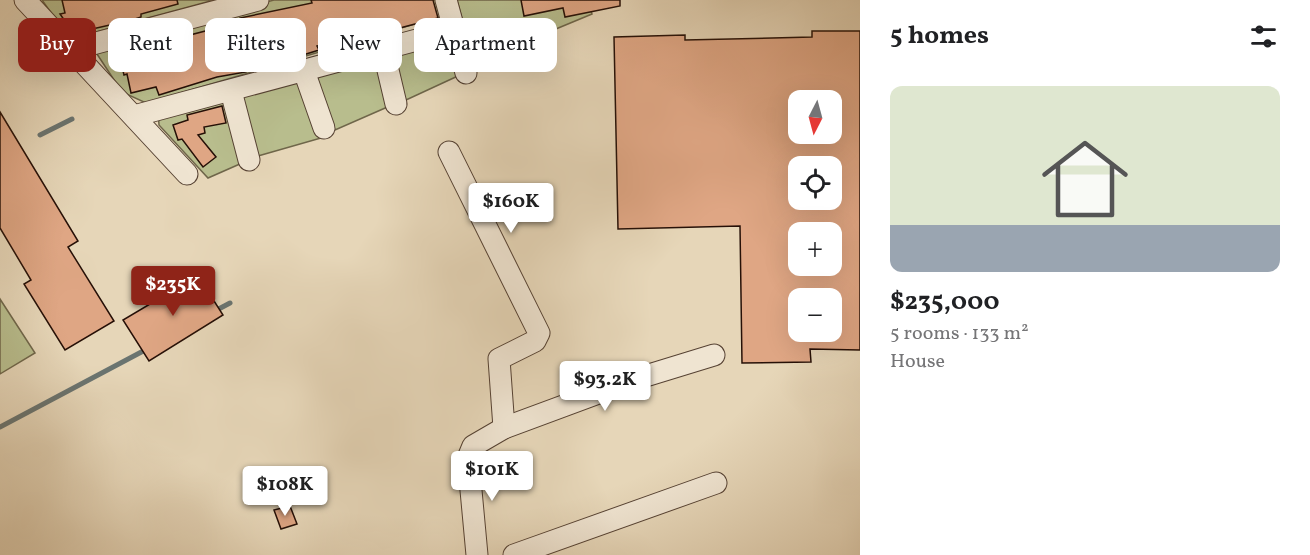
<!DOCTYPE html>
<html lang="en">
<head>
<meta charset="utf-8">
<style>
	body { margin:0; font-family:Vollkorn,serif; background:#f2f2f2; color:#202124; height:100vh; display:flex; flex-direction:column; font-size:22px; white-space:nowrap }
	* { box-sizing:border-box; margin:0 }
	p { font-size:20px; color:#757577 }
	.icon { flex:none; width:33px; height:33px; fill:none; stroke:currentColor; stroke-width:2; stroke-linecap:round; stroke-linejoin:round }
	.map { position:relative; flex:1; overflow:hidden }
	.sheet { display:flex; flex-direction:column; background:#fff; width:450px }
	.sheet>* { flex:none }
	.top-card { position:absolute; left:18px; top:18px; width:570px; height:54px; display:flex; gap:12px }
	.needle { width:39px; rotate:186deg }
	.controls { position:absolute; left:788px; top:90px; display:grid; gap:12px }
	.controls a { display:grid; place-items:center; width:54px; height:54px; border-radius:12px; background:#fff; box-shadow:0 6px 24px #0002; font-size:30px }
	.price { position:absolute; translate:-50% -51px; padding:0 14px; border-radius:6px; background:#fff; color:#222; font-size:20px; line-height:39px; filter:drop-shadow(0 2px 3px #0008) }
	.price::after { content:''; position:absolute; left:50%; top:36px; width:18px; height:14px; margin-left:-9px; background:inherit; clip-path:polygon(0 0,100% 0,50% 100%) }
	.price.selected { background:#8f2418; color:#fff }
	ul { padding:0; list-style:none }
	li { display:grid; align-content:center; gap:12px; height:318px; padding:0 30px }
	li span { display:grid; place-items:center; height:186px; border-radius:12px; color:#555 }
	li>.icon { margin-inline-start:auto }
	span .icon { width:108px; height:108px; fill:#fffc; stroke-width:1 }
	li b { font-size:26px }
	h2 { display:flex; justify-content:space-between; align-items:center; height:72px; padding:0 30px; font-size:26px }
	.tag { padding:0 21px; border-radius:12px; background:#fff; box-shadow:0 6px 24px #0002; font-size:21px; line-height:54px }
	.tag.selected { background:#8f2418; color:#fff }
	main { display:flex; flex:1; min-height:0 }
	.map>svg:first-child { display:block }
	.green { fill:#b8bd8d; stroke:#6f664a; stroke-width:1.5 }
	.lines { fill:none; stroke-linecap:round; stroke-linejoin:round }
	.stream { stroke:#6a7470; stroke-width:5 }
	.building { fill:#dfa684; stroke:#261007; stroke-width:1.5; fill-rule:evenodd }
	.minor-casing { stroke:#564233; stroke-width:23 }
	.minor { stroke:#efe4d1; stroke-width:21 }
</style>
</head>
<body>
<main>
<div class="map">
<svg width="860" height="555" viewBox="0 0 860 555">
	<rect width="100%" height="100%" fill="#e6d6b8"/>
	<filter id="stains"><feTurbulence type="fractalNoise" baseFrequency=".00333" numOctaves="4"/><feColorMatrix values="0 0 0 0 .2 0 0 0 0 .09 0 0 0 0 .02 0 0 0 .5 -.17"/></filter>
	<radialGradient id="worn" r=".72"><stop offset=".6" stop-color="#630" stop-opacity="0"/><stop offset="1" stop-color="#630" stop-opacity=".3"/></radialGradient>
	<g class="green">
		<path d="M42,0H214L70,39Z"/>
		<path d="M274,0H438L442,16L146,103L122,92L97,54L108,44Z"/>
		<path d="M457,0H588L592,14L474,63Z"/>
		<path d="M436,37L453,43L460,75L406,100L403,95L393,62L396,49Z"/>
		<path d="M377,60L392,105L335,130L316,84L321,70Z"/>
		<path d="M296,77L306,86L321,138L258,156L208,178L159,125L158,110L239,98Z"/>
		<path d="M0,299L35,353L0,374Z"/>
	</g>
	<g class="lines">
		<g class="stream">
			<path d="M40,135L72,119"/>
			<path d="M213,312L230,303"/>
			<path d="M0,427L147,349"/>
		</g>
	</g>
	<g class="building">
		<path d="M62,0H177L178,4L141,14V17L132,20L79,32L72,31L60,14L65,13Z"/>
		<path d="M311,0H433L438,18L373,35L372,32L317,46L319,50L303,55L302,52L245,65L246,72L217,77L159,95L156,87L131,93L127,74L124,75L118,50L139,45L140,49L167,42L166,39L181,34L185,33L186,36L213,29L241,21L240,18L312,3Z"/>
		<path d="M521,0H620V6L565,17L563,8L524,16Z"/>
		<path d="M812,31H860V350L810,349L811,362L742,363L740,226L618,229L614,37L685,35V40L812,37ZM794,100H831V134H795ZM795,166H831V200H796ZM831,226V266H798V227ZM798,298H831V332H798Z"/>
		<path d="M222,106L226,123L204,127L205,133L198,135L216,157L203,167L182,139L178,140L173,125L188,120L187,115Z"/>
		<path d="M0,112L78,241L68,247L114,321L65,350L24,284L31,280L0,228Z"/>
		<path d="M195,271L223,315L149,361L123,320L182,285L179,281Z"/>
		<path d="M290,506L297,524L281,529L274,510Z"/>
	</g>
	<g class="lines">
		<defs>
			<g id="minor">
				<path d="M25,0L187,174"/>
				<path d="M446,0L466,73"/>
				<path d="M383,49L396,104"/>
				<path d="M70,50L258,0"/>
				<path d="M304,71L324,128"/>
				<path d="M231,91L249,160"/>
				<path d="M134,116L454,30"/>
				<path d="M449,152L539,333L535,341L499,359L504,428"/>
				<path d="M477,555L468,458L473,446L504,428L639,378L714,355"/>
				<path d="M514,555L716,483"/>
			</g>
		</defs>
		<use href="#minor" class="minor-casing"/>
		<use href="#minor" class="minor"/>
	</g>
	<rect width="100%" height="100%" filter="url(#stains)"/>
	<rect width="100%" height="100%" fill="url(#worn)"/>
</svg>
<div class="controls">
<a><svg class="needle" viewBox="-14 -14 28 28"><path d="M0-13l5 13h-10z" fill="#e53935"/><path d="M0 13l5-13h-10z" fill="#757577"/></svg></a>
<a><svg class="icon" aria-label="locate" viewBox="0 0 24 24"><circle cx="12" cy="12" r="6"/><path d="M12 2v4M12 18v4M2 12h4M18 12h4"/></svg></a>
<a>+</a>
<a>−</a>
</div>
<b class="price" style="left:511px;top:234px">$160K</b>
<b class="price selected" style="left:173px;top:317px">$235K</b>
<b class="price" style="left:605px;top:412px">$93.2K</b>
<b class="price" style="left:492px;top:502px">$101K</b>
<b class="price" style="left:285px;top:517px">$108K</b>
<div class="top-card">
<a class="tag selected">Buy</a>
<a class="tag">Rent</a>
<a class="tag">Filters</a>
<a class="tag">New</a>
<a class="tag">Apartment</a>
</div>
</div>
<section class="sheet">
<h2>5 homes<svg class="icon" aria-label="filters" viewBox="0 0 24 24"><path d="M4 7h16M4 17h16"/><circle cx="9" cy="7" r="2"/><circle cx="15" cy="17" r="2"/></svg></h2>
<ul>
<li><span style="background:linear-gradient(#dfe7d0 75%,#9aa5b1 0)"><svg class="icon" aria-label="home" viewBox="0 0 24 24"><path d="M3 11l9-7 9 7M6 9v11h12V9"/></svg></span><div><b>$235,000</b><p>5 rooms · 133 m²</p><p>House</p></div></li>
</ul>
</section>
</main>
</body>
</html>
